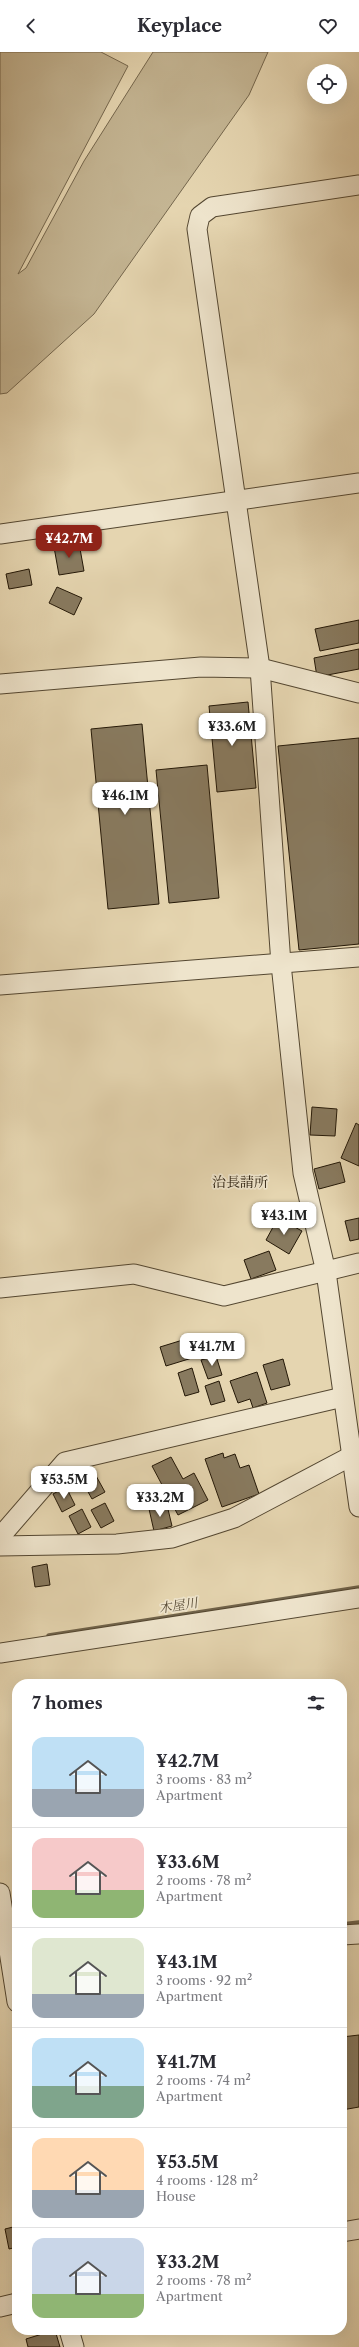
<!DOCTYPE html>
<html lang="en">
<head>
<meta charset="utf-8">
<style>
	body { margin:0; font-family:"Libre Caslon Text","Noto Serif JP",serif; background:#f7f7f7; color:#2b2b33; height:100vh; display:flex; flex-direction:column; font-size:15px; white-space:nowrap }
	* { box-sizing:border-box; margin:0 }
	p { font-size:13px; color:#7c7c81 }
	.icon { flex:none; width:22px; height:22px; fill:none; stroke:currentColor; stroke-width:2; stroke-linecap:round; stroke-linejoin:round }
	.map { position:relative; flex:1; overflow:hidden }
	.panel { position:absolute; left:12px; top:1627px; width:335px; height:656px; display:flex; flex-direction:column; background:#fff; border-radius:16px; box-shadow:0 4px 16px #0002 }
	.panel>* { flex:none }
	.fabs { position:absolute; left:307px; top:12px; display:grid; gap:8px }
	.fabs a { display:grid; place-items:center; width:40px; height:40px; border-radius:50%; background:#fff; box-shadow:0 4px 16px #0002; font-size:20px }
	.price { position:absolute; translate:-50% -34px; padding:0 9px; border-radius:8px; background:#fff; color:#222; font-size:13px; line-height:26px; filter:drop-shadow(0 1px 2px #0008) }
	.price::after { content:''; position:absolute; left:50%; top:24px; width:12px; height:9px; margin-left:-6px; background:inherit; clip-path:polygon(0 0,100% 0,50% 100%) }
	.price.current { background:#8f2418; color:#fff }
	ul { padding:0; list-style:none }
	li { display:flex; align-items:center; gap:12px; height:100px; padding:0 20px }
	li+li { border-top:1px solid #e1e1e2 }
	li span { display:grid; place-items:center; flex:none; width:112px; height:80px; border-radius:12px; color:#555 }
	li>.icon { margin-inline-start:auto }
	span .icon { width:48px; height:48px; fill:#fffc; stroke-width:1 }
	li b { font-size:17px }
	h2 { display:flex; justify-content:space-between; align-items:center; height:48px; padding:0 20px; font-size:17px }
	header { display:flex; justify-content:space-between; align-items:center; height:52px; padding:0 20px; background:#fff; font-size:18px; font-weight:700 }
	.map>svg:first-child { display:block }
	.green { fill:#c4b593; stroke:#74664d }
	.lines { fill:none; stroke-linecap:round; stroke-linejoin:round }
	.stream { stroke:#70634a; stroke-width:5.5 }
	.building { fill:#887a5f; stroke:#241807 }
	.street-casing { stroke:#544731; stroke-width:21 }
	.street { stroke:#eee4cc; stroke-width:19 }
	.labels { text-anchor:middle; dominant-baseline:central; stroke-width:3.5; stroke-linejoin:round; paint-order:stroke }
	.water-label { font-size:13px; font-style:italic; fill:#574a34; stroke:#eee4cc }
	.quarter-label { font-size:14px; fill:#241807; stroke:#eee4cc }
</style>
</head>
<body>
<header><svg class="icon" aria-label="back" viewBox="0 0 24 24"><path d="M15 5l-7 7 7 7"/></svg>Keyplace<svg class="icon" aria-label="heart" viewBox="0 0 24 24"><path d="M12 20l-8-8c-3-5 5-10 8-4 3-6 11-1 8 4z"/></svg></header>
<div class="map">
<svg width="359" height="2295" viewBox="0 0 359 2295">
	<rect width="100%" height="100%" fill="#e5d5b0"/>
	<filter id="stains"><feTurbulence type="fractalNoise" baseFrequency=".005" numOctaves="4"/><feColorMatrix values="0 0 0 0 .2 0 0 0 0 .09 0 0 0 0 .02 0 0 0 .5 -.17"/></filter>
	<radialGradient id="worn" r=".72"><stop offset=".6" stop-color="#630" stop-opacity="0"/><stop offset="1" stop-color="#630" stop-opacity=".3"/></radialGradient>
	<path class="green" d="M0,0H101L128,14L18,222L26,216L84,109L153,0H268L249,43L94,262L7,341L0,342Z"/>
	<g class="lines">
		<g class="stream">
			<path d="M49,1584L359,1536"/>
			<path d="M342,1873L359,1871"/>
		</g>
	</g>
	<g class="building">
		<path d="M79,491L84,519L59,523L54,495Z"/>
		<path d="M29,517L32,533L9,537L6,522Z"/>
		<path d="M57,535L82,546L74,563L49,551Z"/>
		<path d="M359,568V591L320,599L315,577Z"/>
		<path d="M359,597V617L317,625L314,606Z"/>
		<path d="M248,650L256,736L217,740L209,654Z"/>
		<path d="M142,672L159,852L108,857L91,677Z"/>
		<path d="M359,686V892L299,898L278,694Z"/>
		<path d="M207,713L219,846L169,851L156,718Z"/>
		<path d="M312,1055L337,1057L335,1084L310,1083Z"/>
		<path d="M356,1071L359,1073V1114L341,1106Z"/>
		<path d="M340,1110L345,1130L319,1137L314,1117Z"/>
		<path d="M278,1166L302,1179L289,1202L266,1188Z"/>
		<path d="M359,1166V1187L350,1189L345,1169Z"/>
		<path d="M269,1199L276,1218L251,1227L244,1208Z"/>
		<path d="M186,1287L192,1306L166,1314L160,1295Z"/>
		<path d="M216,1304L222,1323L208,1327L201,1308Z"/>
		<path d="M283,1307L290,1333L271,1338L263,1313Z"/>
		<path d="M192,1316L199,1340L185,1344L178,1321Z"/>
		<path d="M257,1320L267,1351L253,1356L250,1347L238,1351L230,1329Z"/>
		<path d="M219,1329L225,1349L211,1353L205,1334Z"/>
		<path d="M223,1401L224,1406L235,1402L240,1416L249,1413L259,1442L222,1455L205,1407Z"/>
		<path d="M171,1405L183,1427L194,1421L208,1448L178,1463L152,1414Z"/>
		<path d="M95,1422L105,1440L92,1447L82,1429Z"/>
		<path d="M66,1435L75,1453L62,1460L53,1442Z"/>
		<path d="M105,1451L114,1469L101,1476L91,1458Z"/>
		<path d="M167,1453L172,1474L154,1479L149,1457Z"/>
		<path d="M82,1457L91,1475L78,1482L69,1464Z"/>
		<path d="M47,1512L50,1533L35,1535L32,1515Z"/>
		<path d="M359,1983V2055L342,2058V1985Z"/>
		<path d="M17,2174V2195L9,2197L5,2177Z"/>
		<path d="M55,2278L60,2295H28L26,2287Z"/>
	</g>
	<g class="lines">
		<defs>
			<g id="street">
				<path d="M359,133L212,155L200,164L197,177L260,616L281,912L303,1121L326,1220L359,1455"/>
				<path d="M0,482L359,431"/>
				<path d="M0,632L201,615L260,616L359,641"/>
				<path d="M0,933L359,905"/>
				<path d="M0,1236L134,1222L224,1244L359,1211"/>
				<path d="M0,1485L65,1410L343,1345"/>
				<path d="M0,1494L117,1492L172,1486L234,1466L359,1400"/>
				<path d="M0,1601L359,1546"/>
				<path d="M0,1841L17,1950"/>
				<path d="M342,1883L359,1882"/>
				<path d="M342,2180L359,2177"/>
				<path d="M0,2255L17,2251"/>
				<path d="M69,2278L74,2295"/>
			</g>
		</defs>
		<use href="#street" class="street-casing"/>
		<use href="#street" class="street"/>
	</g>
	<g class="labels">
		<g class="water-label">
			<text transform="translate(178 1553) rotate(-9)">木屋川</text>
		</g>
		<g class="quarter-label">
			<text x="240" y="1130">治長請所</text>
		</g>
	</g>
	<rect width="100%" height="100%" filter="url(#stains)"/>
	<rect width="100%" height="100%" fill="url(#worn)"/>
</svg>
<div class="fabs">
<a><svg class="icon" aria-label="locate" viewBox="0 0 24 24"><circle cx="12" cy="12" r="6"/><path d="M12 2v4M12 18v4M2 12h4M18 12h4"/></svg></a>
</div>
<b class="price current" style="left:69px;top:507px">¥42.7M</b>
<b class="price" style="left:232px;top:695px">¥33.6M</b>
<b class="price" style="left:125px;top:764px">¥46.1M</b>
<b class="price" style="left:284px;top:1184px">¥43.1M</b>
<b class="price" style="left:212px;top:1315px">¥41.7M</b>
<b class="price" style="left:64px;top:1448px">¥53.5M</b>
<b class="price" style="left:160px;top:1466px">¥33.2M</b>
<section class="panel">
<h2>7 homes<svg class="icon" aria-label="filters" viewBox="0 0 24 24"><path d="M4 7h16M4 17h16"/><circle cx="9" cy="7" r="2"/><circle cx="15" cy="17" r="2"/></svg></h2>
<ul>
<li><span style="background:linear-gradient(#bfe0f5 65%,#9aa5b1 0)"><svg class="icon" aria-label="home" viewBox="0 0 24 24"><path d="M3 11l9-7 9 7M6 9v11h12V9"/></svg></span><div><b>¥42.7M</b><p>3 rooms · 83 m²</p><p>Apartment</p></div></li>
<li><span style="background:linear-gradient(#f6c9c9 65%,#8fb573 0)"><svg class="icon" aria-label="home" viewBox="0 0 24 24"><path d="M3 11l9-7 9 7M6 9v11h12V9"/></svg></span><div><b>¥33.6M</b><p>2 rooms · 78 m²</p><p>Apartment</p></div></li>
<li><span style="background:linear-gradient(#dfe7d0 70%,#9aa5b1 0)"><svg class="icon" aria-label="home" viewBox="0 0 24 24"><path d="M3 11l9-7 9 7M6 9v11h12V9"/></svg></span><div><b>¥43.1M</b><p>3 rooms · 92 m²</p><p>Apartment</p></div></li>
<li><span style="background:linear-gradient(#bfe0f5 60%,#7fa58c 0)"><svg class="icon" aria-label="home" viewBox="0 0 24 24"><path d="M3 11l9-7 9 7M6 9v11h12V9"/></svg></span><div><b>¥41.7M</b><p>2 rooms · 74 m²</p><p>Apartment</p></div></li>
<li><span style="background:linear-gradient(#ffd9b3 65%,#9aa5b1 0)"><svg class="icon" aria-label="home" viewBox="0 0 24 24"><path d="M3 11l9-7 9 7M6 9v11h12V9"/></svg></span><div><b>¥53.5M</b><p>4 rooms · 128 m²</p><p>House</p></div></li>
<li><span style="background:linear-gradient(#c9d6e8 70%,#8fb573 0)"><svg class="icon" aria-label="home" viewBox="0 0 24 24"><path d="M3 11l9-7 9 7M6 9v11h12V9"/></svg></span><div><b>¥33.2M</b><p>2 rooms · 78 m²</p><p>Apartment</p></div></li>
</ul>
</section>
</div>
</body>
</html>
